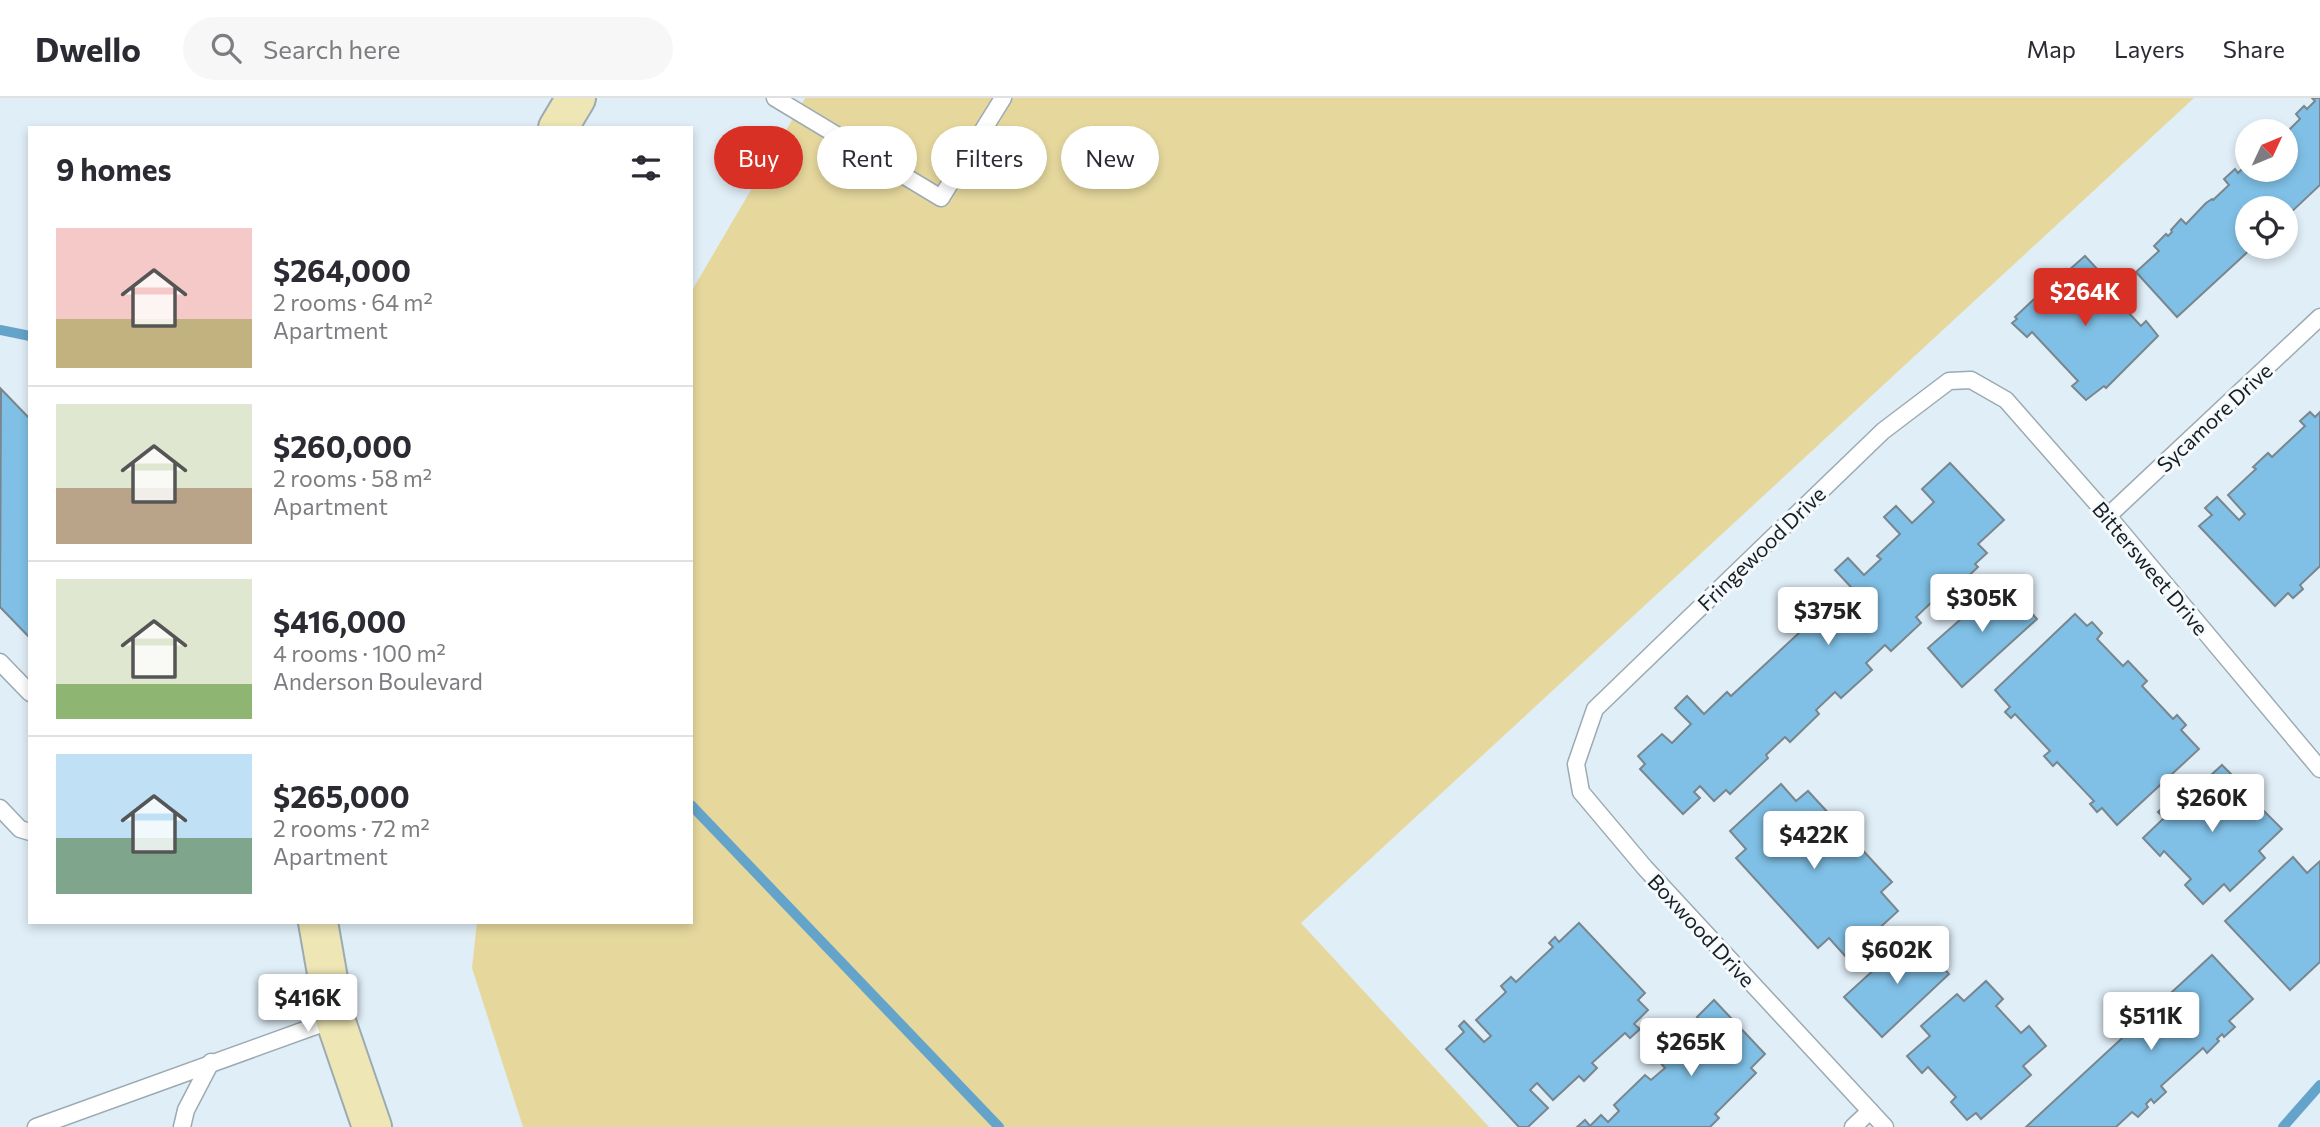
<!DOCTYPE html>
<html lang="en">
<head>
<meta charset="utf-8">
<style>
	body { margin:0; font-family:Commissioner,sans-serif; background:#f7f7f7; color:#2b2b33; height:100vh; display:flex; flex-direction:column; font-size:26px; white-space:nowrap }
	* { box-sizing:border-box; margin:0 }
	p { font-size:23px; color:#7c7c81 }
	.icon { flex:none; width:38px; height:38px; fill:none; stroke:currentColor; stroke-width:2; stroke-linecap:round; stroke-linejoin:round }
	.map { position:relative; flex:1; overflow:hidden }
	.panel { position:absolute; left:28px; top:28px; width:665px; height:798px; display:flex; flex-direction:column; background:#fff; border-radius:0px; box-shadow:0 4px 10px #0003 }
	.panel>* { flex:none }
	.top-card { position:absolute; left:714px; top:28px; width:665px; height:63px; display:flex; gap:14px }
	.needle { width:46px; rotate:46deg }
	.tools { position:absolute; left:2235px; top:21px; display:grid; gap:14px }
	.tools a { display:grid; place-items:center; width:63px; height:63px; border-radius:50%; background:#fff; box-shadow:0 4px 10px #0003; font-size:35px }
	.price { position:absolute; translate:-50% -60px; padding:0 16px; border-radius:7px; background:#fff; color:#222; font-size:23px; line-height:46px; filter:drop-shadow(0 2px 4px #0008) }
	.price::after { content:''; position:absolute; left:50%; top:42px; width:21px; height:16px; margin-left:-10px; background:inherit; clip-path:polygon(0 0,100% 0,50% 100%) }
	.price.on { background:#d93025; color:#fff }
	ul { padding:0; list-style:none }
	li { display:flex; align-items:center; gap:21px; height:175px; padding:0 28px }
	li+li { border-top:2px solid #e1e1e2 }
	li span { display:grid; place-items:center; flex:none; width:196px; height:140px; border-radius:0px; color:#555 }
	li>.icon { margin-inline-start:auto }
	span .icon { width:84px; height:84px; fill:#fffc; stroke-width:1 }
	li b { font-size:30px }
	h2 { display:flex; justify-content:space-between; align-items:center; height:84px; padding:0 28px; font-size:30px }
	.tag { padding:0 24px; border-radius:32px; background:#fff; box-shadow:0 4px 10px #0003; font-size:24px; line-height:63px }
	.tag.on { background:#d93025; color:#fff }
	header { display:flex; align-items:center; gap:42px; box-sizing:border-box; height:98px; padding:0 35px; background:#fff; border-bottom:2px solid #e1e1e2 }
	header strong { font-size:33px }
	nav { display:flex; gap:38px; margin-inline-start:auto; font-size:24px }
	.search { width:490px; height:63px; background:#f7f7f7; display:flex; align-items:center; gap:18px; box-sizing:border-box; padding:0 24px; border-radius:38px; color:#7c7c81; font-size:26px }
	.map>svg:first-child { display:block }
	.green { fill:#e6d89d }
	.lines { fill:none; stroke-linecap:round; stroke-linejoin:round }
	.stream { stroke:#65a4ca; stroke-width:10 }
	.building { fill:#80c0e6; stroke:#79868e; stroke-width:2 }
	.lane-casing { stroke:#9caab2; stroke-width:19 }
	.secondary-casing { stroke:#9caab2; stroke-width:42 }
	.lane { stroke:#fff; stroke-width:16 }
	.secondary { stroke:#eee6b5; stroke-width:38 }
	.labels { text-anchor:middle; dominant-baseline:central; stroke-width:6; stroke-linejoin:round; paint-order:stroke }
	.street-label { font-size:21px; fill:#191e21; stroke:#f4fafe }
</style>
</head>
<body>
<header>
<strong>Dwello</strong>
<div class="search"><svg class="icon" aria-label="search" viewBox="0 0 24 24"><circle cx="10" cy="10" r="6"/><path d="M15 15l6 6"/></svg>Search here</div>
<nav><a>Map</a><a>Layers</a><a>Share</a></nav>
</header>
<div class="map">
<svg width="2320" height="1029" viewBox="0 0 2320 1029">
	<rect width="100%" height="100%" fill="#e0eef7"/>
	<path class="green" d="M805,0H2194L1301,825L1489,1029H523L472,870L477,824H691V194Z"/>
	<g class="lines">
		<g class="stream">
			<path d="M0,232L30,238"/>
			<path d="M691,707L999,1029"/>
			<path d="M2283,1029L2320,987"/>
		</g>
	</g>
	<g class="building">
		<path d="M2312,0H2320V87L2286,119V110H2247V149H2253L2177,219L2136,174L2159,153L2154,148L2166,136L2168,138L2172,134L2171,132L2181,121L2186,126L2206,105L2212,101L2213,102L2229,87L2224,81L2235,71L2238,75L2245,68L2241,65L2247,59V72H2286V35L2300,21L2296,16L2304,8L2307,11L2315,3Z"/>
		<path d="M2085,158L2100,174L2095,179L2141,228L2146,223L2158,238L2106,290L2104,288L2086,302L2072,288L2078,283L2032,234L2027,239L2012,225L2017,221L2015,219L2066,171L2068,173Z"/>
		<path d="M1,291L30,321V540L0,509Z"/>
		<path d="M2310,314L2315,319L2320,314V468L2300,487L2303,491L2293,500L2288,495L2275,508L2199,428L2212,417L2205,410L2217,399L2239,422L2245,416L2228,397L2256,371L2253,369L2268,355L2272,359L2305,328L2300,323Z"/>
		<path d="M1950,365L2004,422L1978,446L1987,455L1975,466L1978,469L1939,506L1935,501L1916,519L1921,525L1891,553L1885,547L1866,565L1872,572L1841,600L1835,594L1816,612L1819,616L1790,644L1785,639L1766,657L1768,660L1730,696L1726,692L1714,703L1700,688L1694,694L1700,700L1683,716L1640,671L1645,666L1638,658L1662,636L1672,645L1691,626L1675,610L1687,598L1704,616L1727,594L1731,598L1799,535L1785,519L1798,507L1815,524L1851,489L1835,472L1848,460L1864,477L1881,461L1877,458L1900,436L1884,419L1896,408L1912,425L1934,404L1922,391Z"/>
		<path d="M2003,484L2037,521L1962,589L1928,550Z"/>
		<path d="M2075,516L2087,528L2092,524L2102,535L2097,541L2123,568L2128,563L2147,583L2142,588L2173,621L2177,617L2186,627L2181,632L2199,651L2117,727L2102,710L2097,714L2090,706L2094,703L2057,664L2053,668L2044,658L2050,653L2015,616L2011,620L2005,614L2010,609L1995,592Z"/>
		<path d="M2222,667L2239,684L2232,691L2258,718L2264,713L2282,731L2259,753L2265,760L2230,793L2224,786L2203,806L2185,787L2191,781L2164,753L2160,758L2143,740L2164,720L2158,714L2193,681L2199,688Z"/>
		<path d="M1781,686L1796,703L1808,693L1892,784L1881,794L1898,813L1847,860L1829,840L1818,850L1736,760L1746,751L1730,733Z"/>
		<path d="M2293,759L2307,775L2320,763V864L2290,892L2225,823Z"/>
		<path d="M1579,825L1645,895L1638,902L1648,912L1634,926L1640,931L1630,940L1625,935L1592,965L1597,970L1584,983L1579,978L1553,1002L1537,985L1530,992L1548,1010L1528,1029H1519L1446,951L1464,934L1459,928L1464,923L1484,944L1491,938L1476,922L1506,894L1501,888L1511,879L1516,884L1553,849L1549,845L1555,839L1559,844Z"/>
		<path d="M1912,837L1949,876L1882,939L1844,899Z"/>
		<path d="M2212,857L2253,901L2229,923L2235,929L2224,939L2222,936L2217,941L2219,943L2207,955L2203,950L2161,988L2166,994L2154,1005L2151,1001L2146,1006L2148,1009L2138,1019L2132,1014L2116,1029H2026Z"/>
		<path d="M1986,883L2003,901L1996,908L2021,935L2029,928L2046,948L2023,968L2031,977L1981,1021L1976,1015L1967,1022L1951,1004L1956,999L1928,969L1922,975L1907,958L1930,938L1921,928L1957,896L1964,903Z"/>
		<path d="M1714,902L1765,956L1751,970L1756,975L1715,1016L1719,1020L1710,1029H1577L1585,1022L1590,1028L1601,1017L1608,1024L1619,1013L1614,1007L1645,977L1651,982L1665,970L1659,963L1673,951L1668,947L1685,931L1690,936L1702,924L1697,919Z"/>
	</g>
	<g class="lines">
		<defs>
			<g id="lane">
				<path d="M775,0L941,100L1003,0"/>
				<path d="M2108,418L2320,219"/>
				<path d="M0,564L30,595"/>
				<path d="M0,710L20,731L30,734"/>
				<path d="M36,1029L335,921"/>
				<path d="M182,1029L186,1012L211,964"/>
				<path d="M1853,1029L1870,1013"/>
				<path d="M1885,1029L1645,770L1581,694L1576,666L1595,611L1883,333L1949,283L1971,282L2006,302L2108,418L2320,671"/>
			</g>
			<g id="secondary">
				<path d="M558,30L576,0"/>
				<path d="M318,824L335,921L372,1029"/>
			</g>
		</defs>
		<use href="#lane" class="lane-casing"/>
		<use href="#secondary" class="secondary-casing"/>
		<use href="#lane" class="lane"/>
		<use href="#secondary" class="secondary"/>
	</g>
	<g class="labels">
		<g class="street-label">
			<text transform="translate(2214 319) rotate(-43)">Sycamore Drive</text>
			<text transform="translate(1761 450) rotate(-44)">Fringewood Drive</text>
			<text transform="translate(2151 470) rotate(50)">Bittersweet Drive</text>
			<text transform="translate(1702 832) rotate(47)">Boxwood Drive</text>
		</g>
	</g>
</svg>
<div class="tools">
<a><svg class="needle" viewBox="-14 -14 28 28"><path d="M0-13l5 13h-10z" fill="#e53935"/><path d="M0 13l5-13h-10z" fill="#7c7c81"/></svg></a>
<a><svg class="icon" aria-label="locate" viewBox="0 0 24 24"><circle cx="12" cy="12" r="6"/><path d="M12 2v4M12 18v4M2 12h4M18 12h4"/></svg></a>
</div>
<b class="price on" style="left:2085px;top:230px">$264K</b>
<b class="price" style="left:1982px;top:536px">$305K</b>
<b class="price" style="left:1828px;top:549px">$375K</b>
<b class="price" style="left:2212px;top:736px">$260K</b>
<b class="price" style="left:1814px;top:773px">$422K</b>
<b class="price" style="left:1897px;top:888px">$602K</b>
<b class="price" style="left:308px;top:936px">$416K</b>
<b class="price" style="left:2151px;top:954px">$511K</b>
<b class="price" style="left:1691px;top:980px">$265K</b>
<div class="top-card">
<a class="tag on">Buy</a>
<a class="tag">Rent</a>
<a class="tag">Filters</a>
<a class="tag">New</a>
</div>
<section class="panel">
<h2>9 homes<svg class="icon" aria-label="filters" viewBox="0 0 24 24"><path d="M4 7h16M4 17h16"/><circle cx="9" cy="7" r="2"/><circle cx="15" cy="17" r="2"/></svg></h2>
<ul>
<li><span style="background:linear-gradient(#f6c9c9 65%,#c2b280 0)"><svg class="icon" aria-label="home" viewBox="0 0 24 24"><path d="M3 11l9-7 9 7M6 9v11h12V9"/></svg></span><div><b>$264,000</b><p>2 rooms · 64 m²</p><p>Apartment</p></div></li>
<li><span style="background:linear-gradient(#dfe7d0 60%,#b9a48a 0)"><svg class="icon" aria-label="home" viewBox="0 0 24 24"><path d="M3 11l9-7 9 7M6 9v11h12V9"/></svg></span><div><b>$260,000</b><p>2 rooms · 58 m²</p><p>Apartment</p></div></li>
<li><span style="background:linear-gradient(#dfe7d0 75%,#8fb573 0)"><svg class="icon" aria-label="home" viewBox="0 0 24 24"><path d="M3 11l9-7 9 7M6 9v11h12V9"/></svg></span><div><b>$416,000</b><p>4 rooms · 100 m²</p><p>Anderson Boulevard</p></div></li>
<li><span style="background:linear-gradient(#bfe0f5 60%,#7fa58c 0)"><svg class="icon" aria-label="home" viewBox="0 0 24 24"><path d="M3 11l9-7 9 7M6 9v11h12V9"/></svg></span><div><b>$265,000</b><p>2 rooms · 72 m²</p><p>Apartment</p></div></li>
</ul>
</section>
</div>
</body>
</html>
